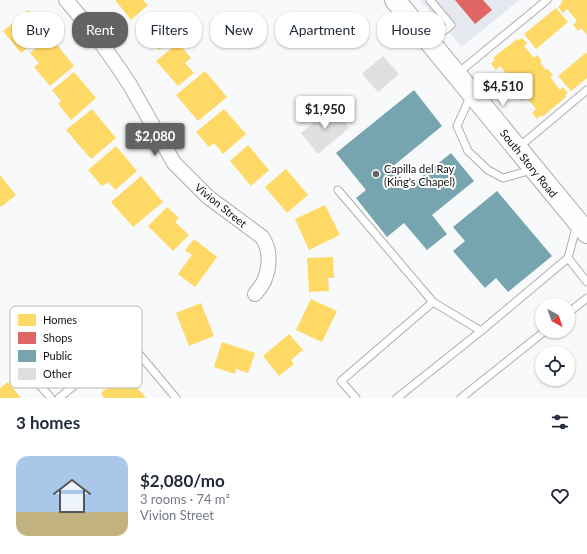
<!DOCTYPE html>
<html lang="en">
<head>
<meta charset="utf-8">
<style>
	body { margin:0; font-family:Lato,sans-serif; background:#f6f6f7; color:#1f2937; height:100vh; display:flex; flex-direction:column; font-size:15px; white-space:nowrap }
	* { box-sizing:border-box; margin:0 }
	p { font-size:13px; color:#747a83 }
	.icon { flex:none; width:22px; height:22px; fill:none; stroke:currentColor; stroke-width:2; stroke-linecap:round; stroke-linejoin:round }
	.map { position:relative; height:398px; overflow:hidden }
	.side { display:flex; flex-direction:column; background:#fff; flex:1 }
	.side>* { flex:none }
	.guide { position:absolute; left:12px; top:12px; width:563px; height:36px; display:flex; gap:8px }
	.needle { width:26px; rotate:140deg }
	.buttons { position:absolute; left:535px; top:298px; display:grid; gap:8px }
	.buttons a { display:grid; place-items:center; width:40px; height:40px; border-radius:50%; background:#fff; box-shadow:0 1px 3px #0004; font-size:20px }
	.price { position:absolute; translate:-50% -34px; padding:0 9px; border-radius:4px; background:#fff; color:#222; font-size:13px; line-height:26px; filter:drop-shadow(0 1px 2px #0008) }
	.price::after { content:''; position:absolute; left:50%; top:24px; width:12px; height:9px; margin-left:-6px; background:inherit; clip-path:polygon(0 0,100% 0,50% 100%) }
	.price.current { background:#626364; color:#fff }
	ul { padding:0; list-style:none }
	li { display:flex; align-items:center; gap:12px; height:100px; padding:0 16px }
	li+li { border-top:1px solid #e0e1e3 }
	li span { display:grid; place-items:center; flex:none; width:112px; height:80px; border-radius:12px; color:#555 }
	li>.icon { margin-inline-start:auto }
	span .icon { width:48px; height:48px; fill:#fffc; stroke-width:1 }
	li b { font-size:17px }
	h2 { display:flex; justify-content:space-between; align-items:center; height:48px; padding:0 16px; font-size:17px }
	.pill { padding:0 14px; border-radius:16px; background:#fff; box-shadow:0 1px 3px #0004; font-size:14px; line-height:36px }
	.pill.current { background:#626364; color:#fff }
	.map>svg:first-child { display:block }
	.built { fill:#e5e9ef }
	.homes { fill:#ffd966 }
	.shops { fill:#e06666 }
	.public { fill:#76a5af }
	.building { fill:#dedfdf }
	.lines { fill:none; stroke-linecap:round; stroke-linejoin:round }
	.service-casing { stroke:#adaeb0; stroke-width:9 }
	.minor-casing { stroke:#adaeb0; stroke-width:16 }
	.secondary-casing { stroke:#adaeb0; stroke-width:22 }
	.service { stroke:#fefefe; stroke-width:7 }
	.minor { stroke:#fefefe; stroke-width:14 }
	.secondary { stroke:#fefefe; stroke-width:20 }
	.poi-dot { fill:#626364; stroke:#fff; stroke-width:1.5 }
	.labels { text-anchor:middle; dominant-baseline:central; stroke-width:4; stroke-linejoin:round; paint-order:stroke }
	.street-label { font-size:11px; fill:#111213; stroke:#fff }
	.poi-label { font-size:11px; fill:#111213; stroke:#fff; text-anchor:start }
	.key { fill:#fff; stroke:#b8b8b8; stroke-width:1 }
	.key-label { font-size:11px; fill:#111213 }
</style>
</head>
<body>
<div class="map">
<svg width="587" height="398" viewBox="0 0 587 398">
	<rect width="100%" height="100%" fill="#f8f9fb"/>
	<path class="built" d="M420,0H519L462,47Z"/>
	<g class="homes">
		<path d="M115,0H143L148,5L131,20Z"/>
		<path d="M563,0H587V35L581,28L578,31L573,25L577,21L567,9L563,13L558,7L562,3L561,2Z"/>
		<path d="M556,8L568,22L536,49L524,34Z"/>
		<path d="M29,10L38,21L28,29L37,40L21,53L3,31Z"/>
		<path d="M153,17L172,39L159,50L140,28Z"/>
		<path d="M50,36L74,66L50,86L34,67L39,63L30,53Z"/>
		<path d="M522,38L527,43L524,46L534,58L537,55L542,61L540,63L546,70L548,69L553,75L550,77L560,90L563,87L568,93L565,95L566,97L542,117L541,115L537,119L532,113L536,109L526,97L522,101L517,95L520,92L514,85L510,87L505,81L510,78L500,66L496,70L491,64L495,60L493,58L517,39L519,40Z"/>
		<path d="M178,43L191,58L185,63L194,73L178,86L156,61Z"/>
		<path d="M587,52V78L571,91L558,76Z"/>
		<path d="M205,71L227,97L198,121L176,95Z"/>
		<path d="M74,72L96,98L71,120L58,104L61,101L52,90Z"/>
		<path d="M92,109L116,138L91,159L66,130Z"/>
		<path d="M224,109L246,134L223,154L214,143L209,147L196,132Z"/>
		<path d="M248,145L269,170L251,186L230,161Z"/>
		<path d="M116,146L137,171L115,190L108,182L102,186L88,170Z"/>
		<path d="M286,169L308,195L287,213L265,187Z"/>
		<path d="M0,175L16,195L1,207L0,205Z"/>
		<path d="M141,176L163,202L133,227L111,202Z"/>
		<path d="M325,205L340,235L309,250L295,219Z"/>
		<path d="M167,207L179,218L175,222L189,235L173,251L148,226Z"/>
		<path d="M194,239L217,257L195,287L178,274L192,255L185,250Z"/>
		<path d="M333,257L334,278H328L329,291L309,292L307,258Z"/>
		<path d="M311,299L337,311L322,342L296,330Z"/>
		<path d="M201,303L214,336L189,346L176,313Z"/>
		<path d="M289,334L303,350L291,360L294,364L279,376L263,356Z"/>
		<path d="M222,342L255,353L248,373L236,369L235,374L214,367Z"/>
		<path d="M125,373L146,398H104L101,393Z"/>
		<path d="M8,382L21,398H0V388Z"/>
	</g>
	<path class="shops" d="M455,0H483L492,10L475,24Z"/>
	<g class="public">
		<path d="M414,90L442,126L392,167L409,187L451,153L474,181L432,215L447,234L427,250L404,223L387,237L356,198L366,190L336,153Z"/>
		<path d="M497,191L552,256L508,292L496,278L485,288L453,251L465,241L453,227Z"/>
	</g>
	<g class="building">
		<path d="M383,56L399,74L378,92L362,74Z"/>
		<path d="M332,107L349,128L318,154L301,133Z"/>
	</g>
	<g class="lines">
		<defs>
			<g id="service">
				<path d="M430,42L451,25L430,0"/>
				<path d="M458,73L547,0"/>
				<path d="M471,95L457,126L468,151L488,170L503,178L532,170"/>
				<path d="M519,147L587,90"/>
				<path d="M338,190L433,302L341,381L356,398"/>
				<path d="M577,224L568,258L587,282"/>
				<path d="M433,302L481,331L568,258"/>
				<path d="M568,313L587,298"/>
				<path d="M30,374L51,398"/>
				<path d="M59,398L126,343L134,348L176,398"/>
				<path d="M397,398L481,331"/>
				<path d="M461,398L545,331"/>
			</g>
			<path id="minor" d="M66,0L94,33L118,67L130,85L174,163L208,197L262,237C271,250 270,267 264,281C262,286 258,290 255,294"/>
			<path id="secondary" d="M395,0L587,233"/>
		</defs>
		<use href="#service" class="service-casing"/>
		<use href="#minor" class="minor-casing"/>
		<use href="#secondary" class="secondary-casing"/>
		<use href="#service" class="service"/>
		<use href="#minor" class="minor"/>
		<use href="#secondary" class="secondary"/>
	</g>
	<circle class="poi-dot" cx="376" cy="174" r="4"/>
	<g class="labels">
		<g class="street-label">
			<text transform="translate(529 163) rotate(51)">South Story Road</text>
			<text transform="translate(221 205) rotate(39)">Vivion Street</text>
		</g>
		<g class="poi-label">
			<text x="384" y="168">Capilla del Ray<tspan x="384" dy="13">(King's Chapel)</tspan></text>
		</g>
	</g>
	<rect x="10" y="306" width="132" height="82" rx="6" class="key"/>
	<rect x="18" y="314" width="18" height="12" fill="#ffd966"/>
	<rect x="18" y="332" width="18" height="12" fill="#e06666"/>
	<rect x="18" y="350" width="18" height="12" fill="#76a5af"/>
	<rect x="18" y="368" width="18" height="12" fill="#dedfdf"/>
	<g class="key-label">
		<text x="43" y="324">Homes</text>
		<text x="43" y="342">Shops</text>
		<text x="43" y="360">Public</text>
		<text x="43" y="378">Other</text>
	</g>
</svg>
<div class="buttons">
<a><svg class="needle" viewBox="-14 -14 28 28"><path d="M0-13l5 13h-10z" fill="#e53935"/><path d="M0 13l5-13h-10z" fill="#747a83"/></svg></a>
<a><svg class="icon" aria-label="locate" viewBox="0 0 24 24"><circle cx="12" cy="12" r="6"/><path d="M12 2v4M12 18v4M2 12h4M18 12h4"/></svg></a>
</div>
<b class="price" style="left:503px;top:107px">$4,510</b>
<b class="price" style="left:325px;top:130px">$1,950</b>
<b class="price current" style="left:155px;top:157px">$2,080</b>
<div class="guide">
<a class="pill">Buy</a>
<a class="pill current">Rent</a>
<a class="pill">Filters</a>
<a class="pill">New</a>
<a class="pill">Apartment</a>
<a class="pill">House</a>
</div>
</div>
<section class="side">
<h2>3 homes<svg class="icon" aria-label="filters" viewBox="0 0 24 24"><path d="M4 7h16M4 17h16"/><circle cx="9" cy="7" r="2"/><circle cx="15" cy="17" r="2"/></svg></h2>
<ul>
<li><span style="background:linear-gradient(#a9c7e8 70%,#c2b280 0)"><svg class="icon" aria-label="home" viewBox="0 0 24 24"><path d="M3 11l9-7 9 7M6 9v11h12V9"/></svg></span><div><b>$2,080/mo</b><p>3 rooms · 74 m²</p><p>Vivion Street</p></div><svg class="icon" aria-label="heart" viewBox="0 0 24 24"><path d="M12 20l-8-8c-3-5 5-10 8-4 3-6 11-1 8 4z"/></svg></li>
</ul>
</section>
</body>
</html>
